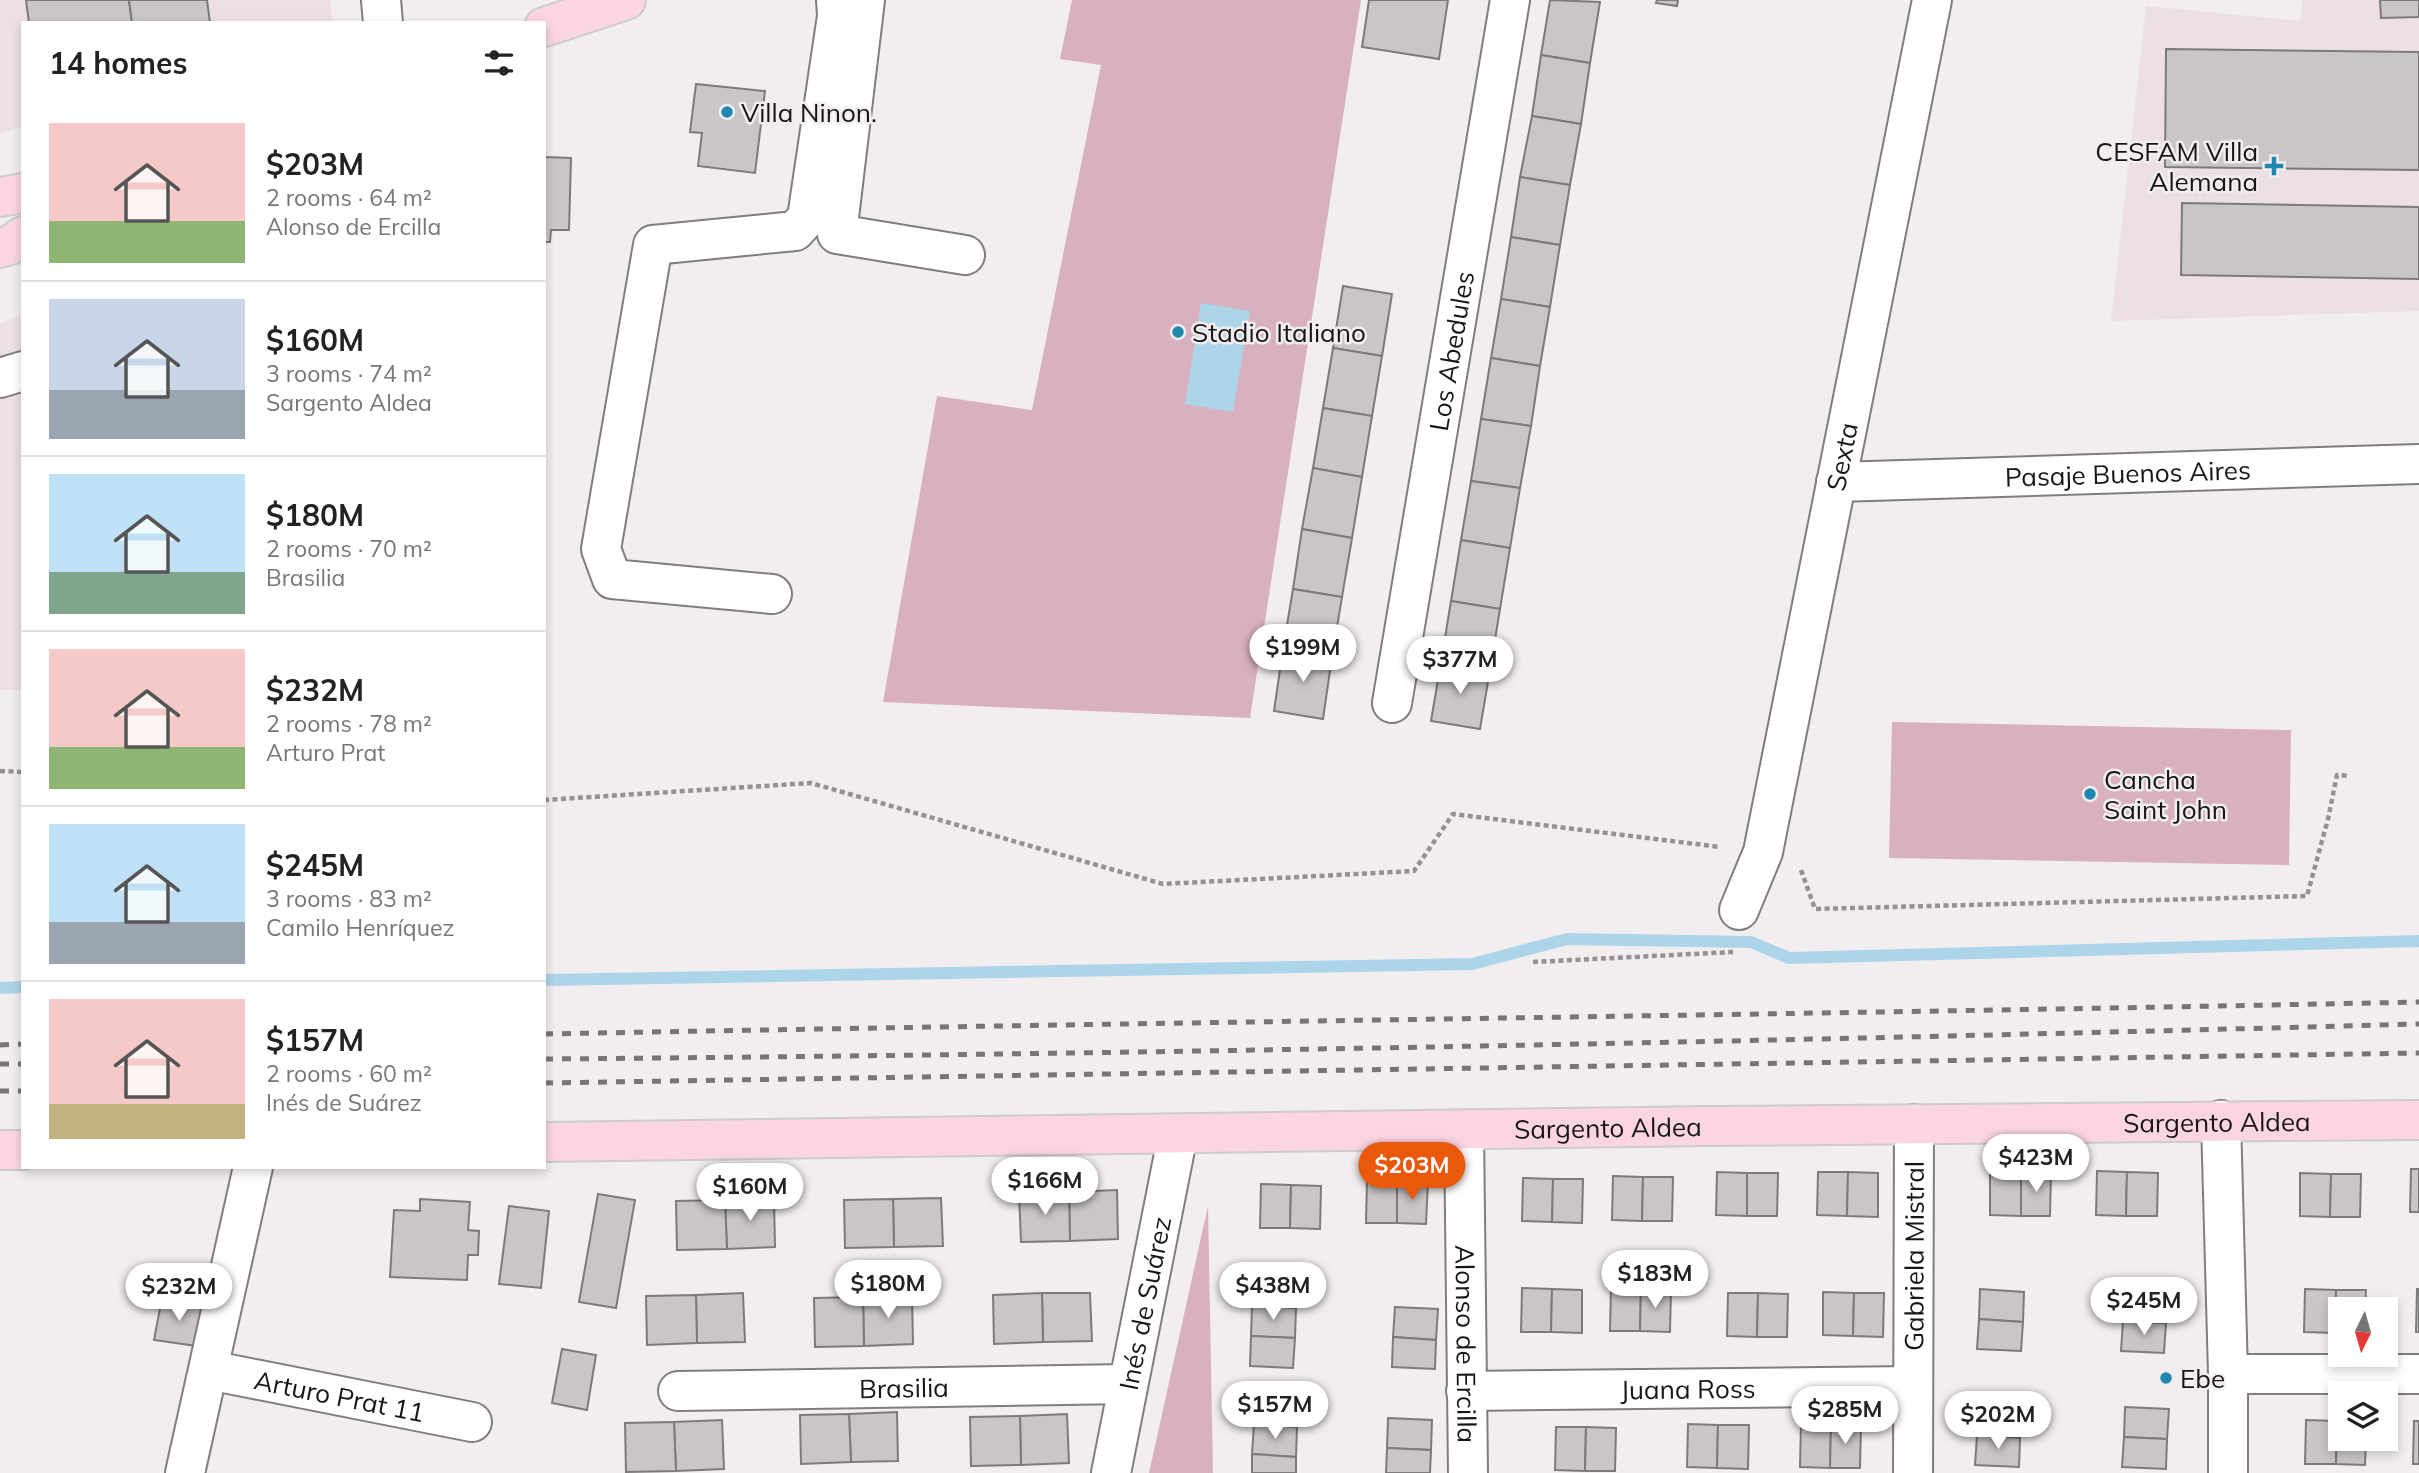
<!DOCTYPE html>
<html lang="en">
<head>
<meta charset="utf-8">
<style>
	body { margin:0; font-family:Mulish,sans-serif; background:#f6f6f6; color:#222; height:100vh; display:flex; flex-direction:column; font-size:26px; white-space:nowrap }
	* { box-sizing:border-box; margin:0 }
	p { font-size:23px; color:#767676 }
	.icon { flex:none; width:38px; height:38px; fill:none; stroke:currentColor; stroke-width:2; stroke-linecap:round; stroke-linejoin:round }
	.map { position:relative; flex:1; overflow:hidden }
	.sheet { position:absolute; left:21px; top:21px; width:525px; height:1148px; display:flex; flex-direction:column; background:#fff; border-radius:0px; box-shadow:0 4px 10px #0003 }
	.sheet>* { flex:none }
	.needle { width:46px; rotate:185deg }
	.tools { position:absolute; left:2328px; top:1297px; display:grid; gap:14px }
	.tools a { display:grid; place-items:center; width:70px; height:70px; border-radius:0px; background:#fff; box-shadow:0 4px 10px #0003; font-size:35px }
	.price { position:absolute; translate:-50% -60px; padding:0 16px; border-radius:24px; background:#fff; color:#222; font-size:23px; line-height:46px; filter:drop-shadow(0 2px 4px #0008) }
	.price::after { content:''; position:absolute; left:50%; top:42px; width:21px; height:16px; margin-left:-10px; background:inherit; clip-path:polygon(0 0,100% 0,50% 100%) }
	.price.selected { background:#ea580c; color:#fff }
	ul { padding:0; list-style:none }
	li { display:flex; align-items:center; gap:21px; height:175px; padding:0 28px }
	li+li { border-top:2px solid #e0e0e0 }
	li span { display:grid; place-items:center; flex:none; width:196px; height:140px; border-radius:0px; color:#555 }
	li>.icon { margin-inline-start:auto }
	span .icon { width:84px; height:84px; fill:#fffc; stroke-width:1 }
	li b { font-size:30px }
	h2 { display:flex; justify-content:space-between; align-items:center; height:84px; padding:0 28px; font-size:30px }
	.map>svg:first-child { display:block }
	.built { fill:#ece0e4 }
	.green { fill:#d8b0bf }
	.water { fill:#acd5ea }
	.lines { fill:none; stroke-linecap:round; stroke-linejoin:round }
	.stream { stroke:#acd5ea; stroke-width:12 }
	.building { fill:#cac6c7; stroke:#7d7a7b; stroke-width:2 }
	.minor-casing { stroke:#807d7e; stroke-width:42 }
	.major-casing { stroke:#ccc; stroke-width:42 }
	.path { stroke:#949192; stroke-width:4.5; stroke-dasharray:5 3.5; stroke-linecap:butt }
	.minor { stroke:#fff; stroke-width:38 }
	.major { stroke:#fbd5e4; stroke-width:38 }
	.rail { stroke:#787576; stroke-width:5; stroke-dasharray:9 9; stroke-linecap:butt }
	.poi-dot { fill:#1f88b0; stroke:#f2eeef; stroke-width:2.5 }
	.labels { text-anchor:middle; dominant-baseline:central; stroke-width:5; stroke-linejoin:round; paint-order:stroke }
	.poi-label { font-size:26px; fill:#171516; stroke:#f2eeef; text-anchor:start }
	.street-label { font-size:26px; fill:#171516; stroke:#f2eeef }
</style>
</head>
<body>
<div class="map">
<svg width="2419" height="1473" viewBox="0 0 2419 1473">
	<rect width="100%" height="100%" fill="#f2eeef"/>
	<g class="built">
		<path d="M0,0H330L333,23H23V126L0,134Z"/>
		<path d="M2303,0H2419V311L2111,321L2146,6L2300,21Z"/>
		<path d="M23,315V690H0V323Z"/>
	</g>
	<g class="green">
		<path d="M1072,0H1361L1250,718L883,702L937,396L1032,410L1101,65L1060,59Z"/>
		<path d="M1892,722L2291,730L2289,865L1889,858Z"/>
		<path d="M1208,1206L1213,1473H1149Z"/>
	</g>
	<path class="water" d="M1201,303L1250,311L1233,412L1185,404Z"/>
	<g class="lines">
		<g class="stream">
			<path d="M544,980L1472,964L1567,939L1751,942L1789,958L2419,941"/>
			<path d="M0,988L23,987"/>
		</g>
	</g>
	<g class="building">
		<path d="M26,0H129L132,23H29Z"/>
		<path d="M129,0H207L210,23H132Z"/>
		<path d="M1369,0H1448L1439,59L1362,47Z"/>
		<path d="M1550,0L1600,2L1590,63L1541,55Z"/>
		<path d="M1657,0H1678L1677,6L1656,3Z"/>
		<path d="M2380,0H2419V17L2381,18Z"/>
		<path d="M2166,49L2419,52V170L2165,167Z"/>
		<path d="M1541,55L1590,63L1581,124L1532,116Z"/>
		<path d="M696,84L765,91L755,173L698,166L702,133L690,132Z"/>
		<path d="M1532,116L1581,124L1570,185L1520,177Z"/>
		<path d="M544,157L571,158L569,230H551L550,242H544Z"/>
		<path d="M1520,177L1570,185L1560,245L1511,237Z"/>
		<path d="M2182,203L2419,207V279L2181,275Z"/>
		<path d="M1511,237L1560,245L1550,307L1501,299Z"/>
		<path d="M1343,286L1392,294L1382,356L1333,348Z"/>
		<path d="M1501,299L1550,307L1540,366L1491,358Z"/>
		<path d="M1333,348L1382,356L1372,416L1323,408Z"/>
		<path d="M1491,358L1540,366L1531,426L1481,419Z"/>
		<path d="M1323,408L1372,416L1362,477L1313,468Z"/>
		<path d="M1481,419L1531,426L1520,488L1471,481Z"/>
		<path d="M1313,468L1362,477L1352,538L1302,529Z"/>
		<path d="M1471,481L1520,488L1510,548L1461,540Z"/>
		<path d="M1302,529L1352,538L1342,597L1293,589Z"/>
		<path d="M1461,540L1510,548L1500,609L1451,601Z"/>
		<path d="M1293,589L1342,597L1332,657L1283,649Z"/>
		<path d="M1451,601L1500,609L1490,670L1441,662Z"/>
		<path d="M1283,649L1332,657L1323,719L1274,711Z"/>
		<path d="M1441,662L1490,670L1480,729L1431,721Z"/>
		<path d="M2411,1169H2419V1212H2410Z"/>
		<path d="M2097,1171L2127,1172L2126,1216L2096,1215Z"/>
		<path d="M1717,1172L1747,1173V1216L1716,1215Z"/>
		<path d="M1818,1172H1848L1847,1216L1817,1215Z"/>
		<path d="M1848,1172L1878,1173V1217L1847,1216Z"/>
		<path d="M1990,1172L2021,1173V1216L1990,1215Z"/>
		<path d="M2127,1172L2158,1173L2157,1216H2126Z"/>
		<path d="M1747,1173H1778L1777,1216H1747Z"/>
		<path d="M2021,1173H2051L2050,1216H2021Z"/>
		<path d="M2300,1173L2331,1174L2330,1217L2300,1216Z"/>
		<path d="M2331,1174H2361L2360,1217H2330Z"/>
		<path d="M1613,1176L1643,1177L1642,1221L1612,1220Z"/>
		<path d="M1643,1177H1673L1672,1221H1642Z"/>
		<path d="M1523,1178L1553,1179L1552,1222L1522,1221Z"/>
		<path d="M1553,1179H1583L1582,1223L1552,1222Z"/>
		<path d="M1367,1180H1397V1223H1366Z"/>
		<path d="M1397,1180L1428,1181L1426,1224L1397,1223Z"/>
		<path d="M1261,1184L1291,1185L1290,1228H1260Z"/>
		<path d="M1291,1185L1321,1186L1320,1229L1290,1228Z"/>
		<path d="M1117,1190L1118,1239L1070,1241L1069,1192Z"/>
		<path d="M1069,1192L1070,1241L1021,1242L1019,1193Z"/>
		<path d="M598,1194L635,1200L616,1308L579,1302Z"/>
		<path d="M774,1198L775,1247L727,1249L725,1200Z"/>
		<path d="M941,1198L943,1246L894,1247L893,1199Z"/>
		<path d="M420,1199L470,1202L468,1230L479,1231L478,1255H468L467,1280L390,1277L394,1210L420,1211Z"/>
		<path d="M893,1199L894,1247L845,1248L844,1200Z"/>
		<path d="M725,1200L727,1249L677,1250L676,1201Z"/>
		<path d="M509,1206L549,1211L541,1288L499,1284Z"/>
		<path d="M1522,1288L1552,1289L1551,1332H1521Z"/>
		<path d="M1611,1288H1641L1640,1331H1610Z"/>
		<path d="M1641,1288L1671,1289L1670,1332L1640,1331Z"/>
		<path d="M1552,1289L1582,1290V1333L1551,1332Z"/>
		<path d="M1980,1289L2024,1292L2023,1322L1979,1319Z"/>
		<path d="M2305,1289L2336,1290L2335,1333L2304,1332Z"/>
		<path d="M2417,1289H2419V1332H2416Z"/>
		<path d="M2124,1290L2167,1293L2166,1323L2123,1321Z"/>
		<path d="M2336,1290H2366L2365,1309H2340V1333H2335Z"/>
		<path d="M1823,1292L1854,1293L1853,1336L1823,1335Z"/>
		<path d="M743,1293L745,1342L697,1343L696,1295Z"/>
		<path d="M1042,1293H1090L1092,1341L1043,1342Z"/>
		<path d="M1042,1293L1043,1342L994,1344L993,1295Z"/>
		<path d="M1728,1293H1758L1757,1337L1727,1336Z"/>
		<path d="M1758,1293L1788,1294L1787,1337H1757Z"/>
		<path d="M1854,1293H1884L1883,1337L1853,1336Z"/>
		<path d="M696,1295L697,1343L647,1345L646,1296Z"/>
		<path d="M912,1295L913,1344L864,1346L863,1297Z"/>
		<path d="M863,1297L864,1346L815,1347L814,1298Z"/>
		<path d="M162,1298L203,1306L197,1346L154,1340Z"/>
		<path d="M1252,1305L1296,1308L1295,1338L1251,1336Z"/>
		<path d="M1395,1307L1438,1309L1436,1340L1393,1337Z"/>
		<path d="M1979,1319L2023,1322L2021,1351L1977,1349Z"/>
		<path d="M2123,1321L2166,1323L2164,1353L2121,1351Z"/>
		<path d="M1251,1336L1295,1338L1293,1368L1250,1366Z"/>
		<path d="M1393,1337L1436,1340L1435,1369L1392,1367Z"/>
		<path d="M562,1349L596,1355L587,1410L552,1403Z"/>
		<path d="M1978,1405L2022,1407L2020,1438L1977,1435Z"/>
		<path d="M2125,1407L2169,1409L2167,1439L2124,1437Z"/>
		<path d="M897,1412L898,1461L851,1462L849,1414Z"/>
		<path d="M849,1414L851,1462L801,1464L800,1415Z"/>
		<path d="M1067,1414L1069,1463L1021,1465L1020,1416Z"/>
		<path d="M1020,1416L1021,1465L971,1466L970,1417Z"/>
		<path d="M1388,1418L1432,1420L1431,1450L1387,1448Z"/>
		<path d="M722,1420L724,1469L676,1471L674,1422Z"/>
		<path d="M2306,1420L2337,1421L2336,1464H2305Z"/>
		<path d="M2337,1421H2340V1438H2366L2365,1465L2336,1464Z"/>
		<path d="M2414,1421H2419V1464H2413Z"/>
		<path d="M674,1422L676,1471L626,1472L625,1423Z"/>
		<path d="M1801,1423L1831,1424L1830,1468L1800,1467Z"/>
		<path d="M1254,1424L1297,1427L1296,1457L1252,1454Z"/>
		<path d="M1688,1424L1718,1425L1717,1468L1687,1467Z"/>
		<path d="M1831,1424L1861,1425L1860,1468H1830Z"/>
		<path d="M1718,1425H1749L1748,1469L1717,1468Z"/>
		<path d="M1556,1427H1586L1585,1471L1555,1470Z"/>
		<path d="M1586,1427L1616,1428L1615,1471H1585Z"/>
		<path d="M1977,1435L2020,1438L2019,1467L1975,1465Z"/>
		<path d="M2124,1437L2167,1439L2166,1469L2122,1467Z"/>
		<path d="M1387,1448L1431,1450L1430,1473H1386Z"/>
		<path d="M1252,1454L1296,1457V1473H1252Z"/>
	</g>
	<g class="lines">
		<defs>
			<g id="minor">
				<path d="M381,0L383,23"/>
				<path d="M865,0L837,234L965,255"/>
				<path d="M0,378L23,371"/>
				<path id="s1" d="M1836,482L2419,464"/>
				<path d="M772,594L612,579L601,549L653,245L795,231L807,218L837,16L836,0"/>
				<path id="s2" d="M1392,703L1510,0"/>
				<path id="s3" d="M1739,910L1763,852L1932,0"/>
				<path d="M2221,1120L2228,1374V1473"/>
				<path id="s4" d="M1464,1130L1468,1473"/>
				<path id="s5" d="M209,1370L472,1422"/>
				<path d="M2228,1374H2419"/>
				<path id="s6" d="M678,1391L1128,1384"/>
				<path id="s7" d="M1466,1391L1912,1386"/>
				<path d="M185,1473L253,1167"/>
				<path id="s8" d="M1111,1473L1178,1134"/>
				<path id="s9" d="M1913,1473L1914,1124"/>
			</g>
			<g id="major">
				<path d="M544,27L626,0"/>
				<path d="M0,197L23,193"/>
				<path d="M0,248L10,245L23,236"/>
				<path id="s10" d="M544,1142L1709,1126L2419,1120"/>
				<path d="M0,1150H23"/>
			</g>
		</defs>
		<use href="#minor" class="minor-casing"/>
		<use href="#major" class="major-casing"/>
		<g class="path">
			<path d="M0,771L23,772"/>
			<path d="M544,800L811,783L1163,884L1414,871L1453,814L1720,847"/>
			<path d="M1801,870L1815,909L2307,896L2328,819L2337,775L2350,776"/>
			<path d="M1533,962L1733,952"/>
		</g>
		<use href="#minor" class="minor"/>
		<use href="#major" class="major"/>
		<g class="rail">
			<path d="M544,1034C1169,1022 1794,1015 2419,1002"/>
			<path d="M0,1045L23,1044"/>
			<path d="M544,1059C1169,1054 1794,1041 2419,1024"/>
			<path d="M0,1064H23"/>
			<path d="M544,1083L2419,1053"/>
			<path d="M0,1091H23"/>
		</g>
	</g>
	<g class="poi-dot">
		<circle cx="727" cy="112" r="7"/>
		<path d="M2270.5 155.5h7v7h7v7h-7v7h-7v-7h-7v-7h7z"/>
		<circle cx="1178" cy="332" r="7"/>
		<circle cx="2090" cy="794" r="7"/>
		<circle cx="2166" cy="1378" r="7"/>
	</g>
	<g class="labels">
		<g class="poi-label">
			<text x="741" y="112">Villa Ninon.</text>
			<text x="2258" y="151" text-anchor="end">CESFAM Villa<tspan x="2258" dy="30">Alemana</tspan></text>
			<text x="1192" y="332">Stadio Italiano</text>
			<text x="2104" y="779">Cancha<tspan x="2104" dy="30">Saint John</tspan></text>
			<text x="2180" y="1378">Ebe</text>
		</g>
		<g class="street-label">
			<text stroke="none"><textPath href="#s2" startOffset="357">Los Abedules</textPath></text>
			<text stroke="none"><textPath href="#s3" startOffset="466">Sexta</textPath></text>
			<text stroke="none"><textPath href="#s1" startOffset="292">Pasaje Buenos Aires</textPath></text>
			<text stroke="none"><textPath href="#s10" startOffset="1673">Sargento Aldea</textPath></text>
			<text stroke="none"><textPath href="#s10" startOffset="1064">Sargento Aldea</textPath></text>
			<text stroke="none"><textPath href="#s9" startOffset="217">Gabriela Mistral</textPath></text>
			<text stroke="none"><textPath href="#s8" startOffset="173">Inés de Suárez</textPath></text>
			<text stroke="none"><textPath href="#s4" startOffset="214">Alonso de Ercilla</textPath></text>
			<text stroke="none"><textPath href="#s6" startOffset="226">Brasilia</textPath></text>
			<text stroke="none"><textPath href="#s7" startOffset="222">Juana Ross</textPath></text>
			<text stroke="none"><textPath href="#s5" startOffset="133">Arturo Prat 11</textPath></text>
		</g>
	</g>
</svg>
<div class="tools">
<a><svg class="needle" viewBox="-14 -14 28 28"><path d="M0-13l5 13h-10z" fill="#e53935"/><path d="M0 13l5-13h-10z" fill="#767676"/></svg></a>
<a><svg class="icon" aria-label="layers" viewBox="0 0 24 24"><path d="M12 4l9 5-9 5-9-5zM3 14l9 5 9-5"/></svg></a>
</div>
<b class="price" style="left:1303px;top:684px">$199M</b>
<b class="price" style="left:1460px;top:696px">$377M</b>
<b class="price" style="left:2036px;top:1194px">$423M</b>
<b class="price selected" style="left:1412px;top:1202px">$203M</b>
<b class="price" style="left:1045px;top:1217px">$166M</b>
<b class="price" style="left:750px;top:1223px">$160M</b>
<b class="price" style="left:1655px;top:1310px">$183M</b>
<b class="price" style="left:888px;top:1320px">$180M</b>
<b class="price" style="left:1273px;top:1322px">$438M</b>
<b class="price" style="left:179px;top:1323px">$232M</b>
<b class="price" style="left:2144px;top:1337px">$245M</b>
<b class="price" style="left:1275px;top:1441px">$157M</b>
<b class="price" style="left:1845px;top:1446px">$285M</b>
<b class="price" style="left:1998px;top:1451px">$202M</b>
<section class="sheet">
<h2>14 homes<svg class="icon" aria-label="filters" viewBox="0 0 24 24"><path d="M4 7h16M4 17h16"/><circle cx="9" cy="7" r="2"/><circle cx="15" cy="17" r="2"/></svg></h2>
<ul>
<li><span style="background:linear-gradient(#f6c9c9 70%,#8fb573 0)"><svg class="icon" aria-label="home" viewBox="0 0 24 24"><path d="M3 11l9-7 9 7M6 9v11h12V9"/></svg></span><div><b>$203M</b><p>2 rooms · 64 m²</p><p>Alonso de Ercilla</p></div></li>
<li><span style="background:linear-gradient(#c9d6e8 65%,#9aa5b1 0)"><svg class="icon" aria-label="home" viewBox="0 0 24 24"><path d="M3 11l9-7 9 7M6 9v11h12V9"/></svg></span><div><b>$160M</b><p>3 rooms · 74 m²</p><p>Sargento Aldea</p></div></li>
<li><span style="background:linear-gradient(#bfe0f5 70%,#7fa58c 0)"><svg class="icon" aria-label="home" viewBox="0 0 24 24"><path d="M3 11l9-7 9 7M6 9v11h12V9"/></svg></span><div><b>$180M</b><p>2 rooms · 70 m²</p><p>Brasilia</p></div></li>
<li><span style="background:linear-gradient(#f6c9c9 70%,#8fb573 0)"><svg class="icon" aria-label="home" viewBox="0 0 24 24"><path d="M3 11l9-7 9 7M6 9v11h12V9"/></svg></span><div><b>$232M</b><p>2 rooms · 78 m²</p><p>Arturo Prat</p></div></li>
<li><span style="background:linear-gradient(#bfe0f5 70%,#9aa5b1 0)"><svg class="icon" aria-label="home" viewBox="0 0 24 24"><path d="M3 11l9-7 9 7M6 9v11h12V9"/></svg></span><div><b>$245M</b><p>3 rooms · 83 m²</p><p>Camilo Henríquez</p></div></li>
<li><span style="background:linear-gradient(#f6c9c9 75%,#c2b280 0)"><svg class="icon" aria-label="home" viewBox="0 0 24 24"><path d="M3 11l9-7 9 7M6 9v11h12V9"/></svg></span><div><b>$157M</b><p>2 rooms · 60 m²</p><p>Inés de Suárez</p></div></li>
</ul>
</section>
</div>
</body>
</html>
